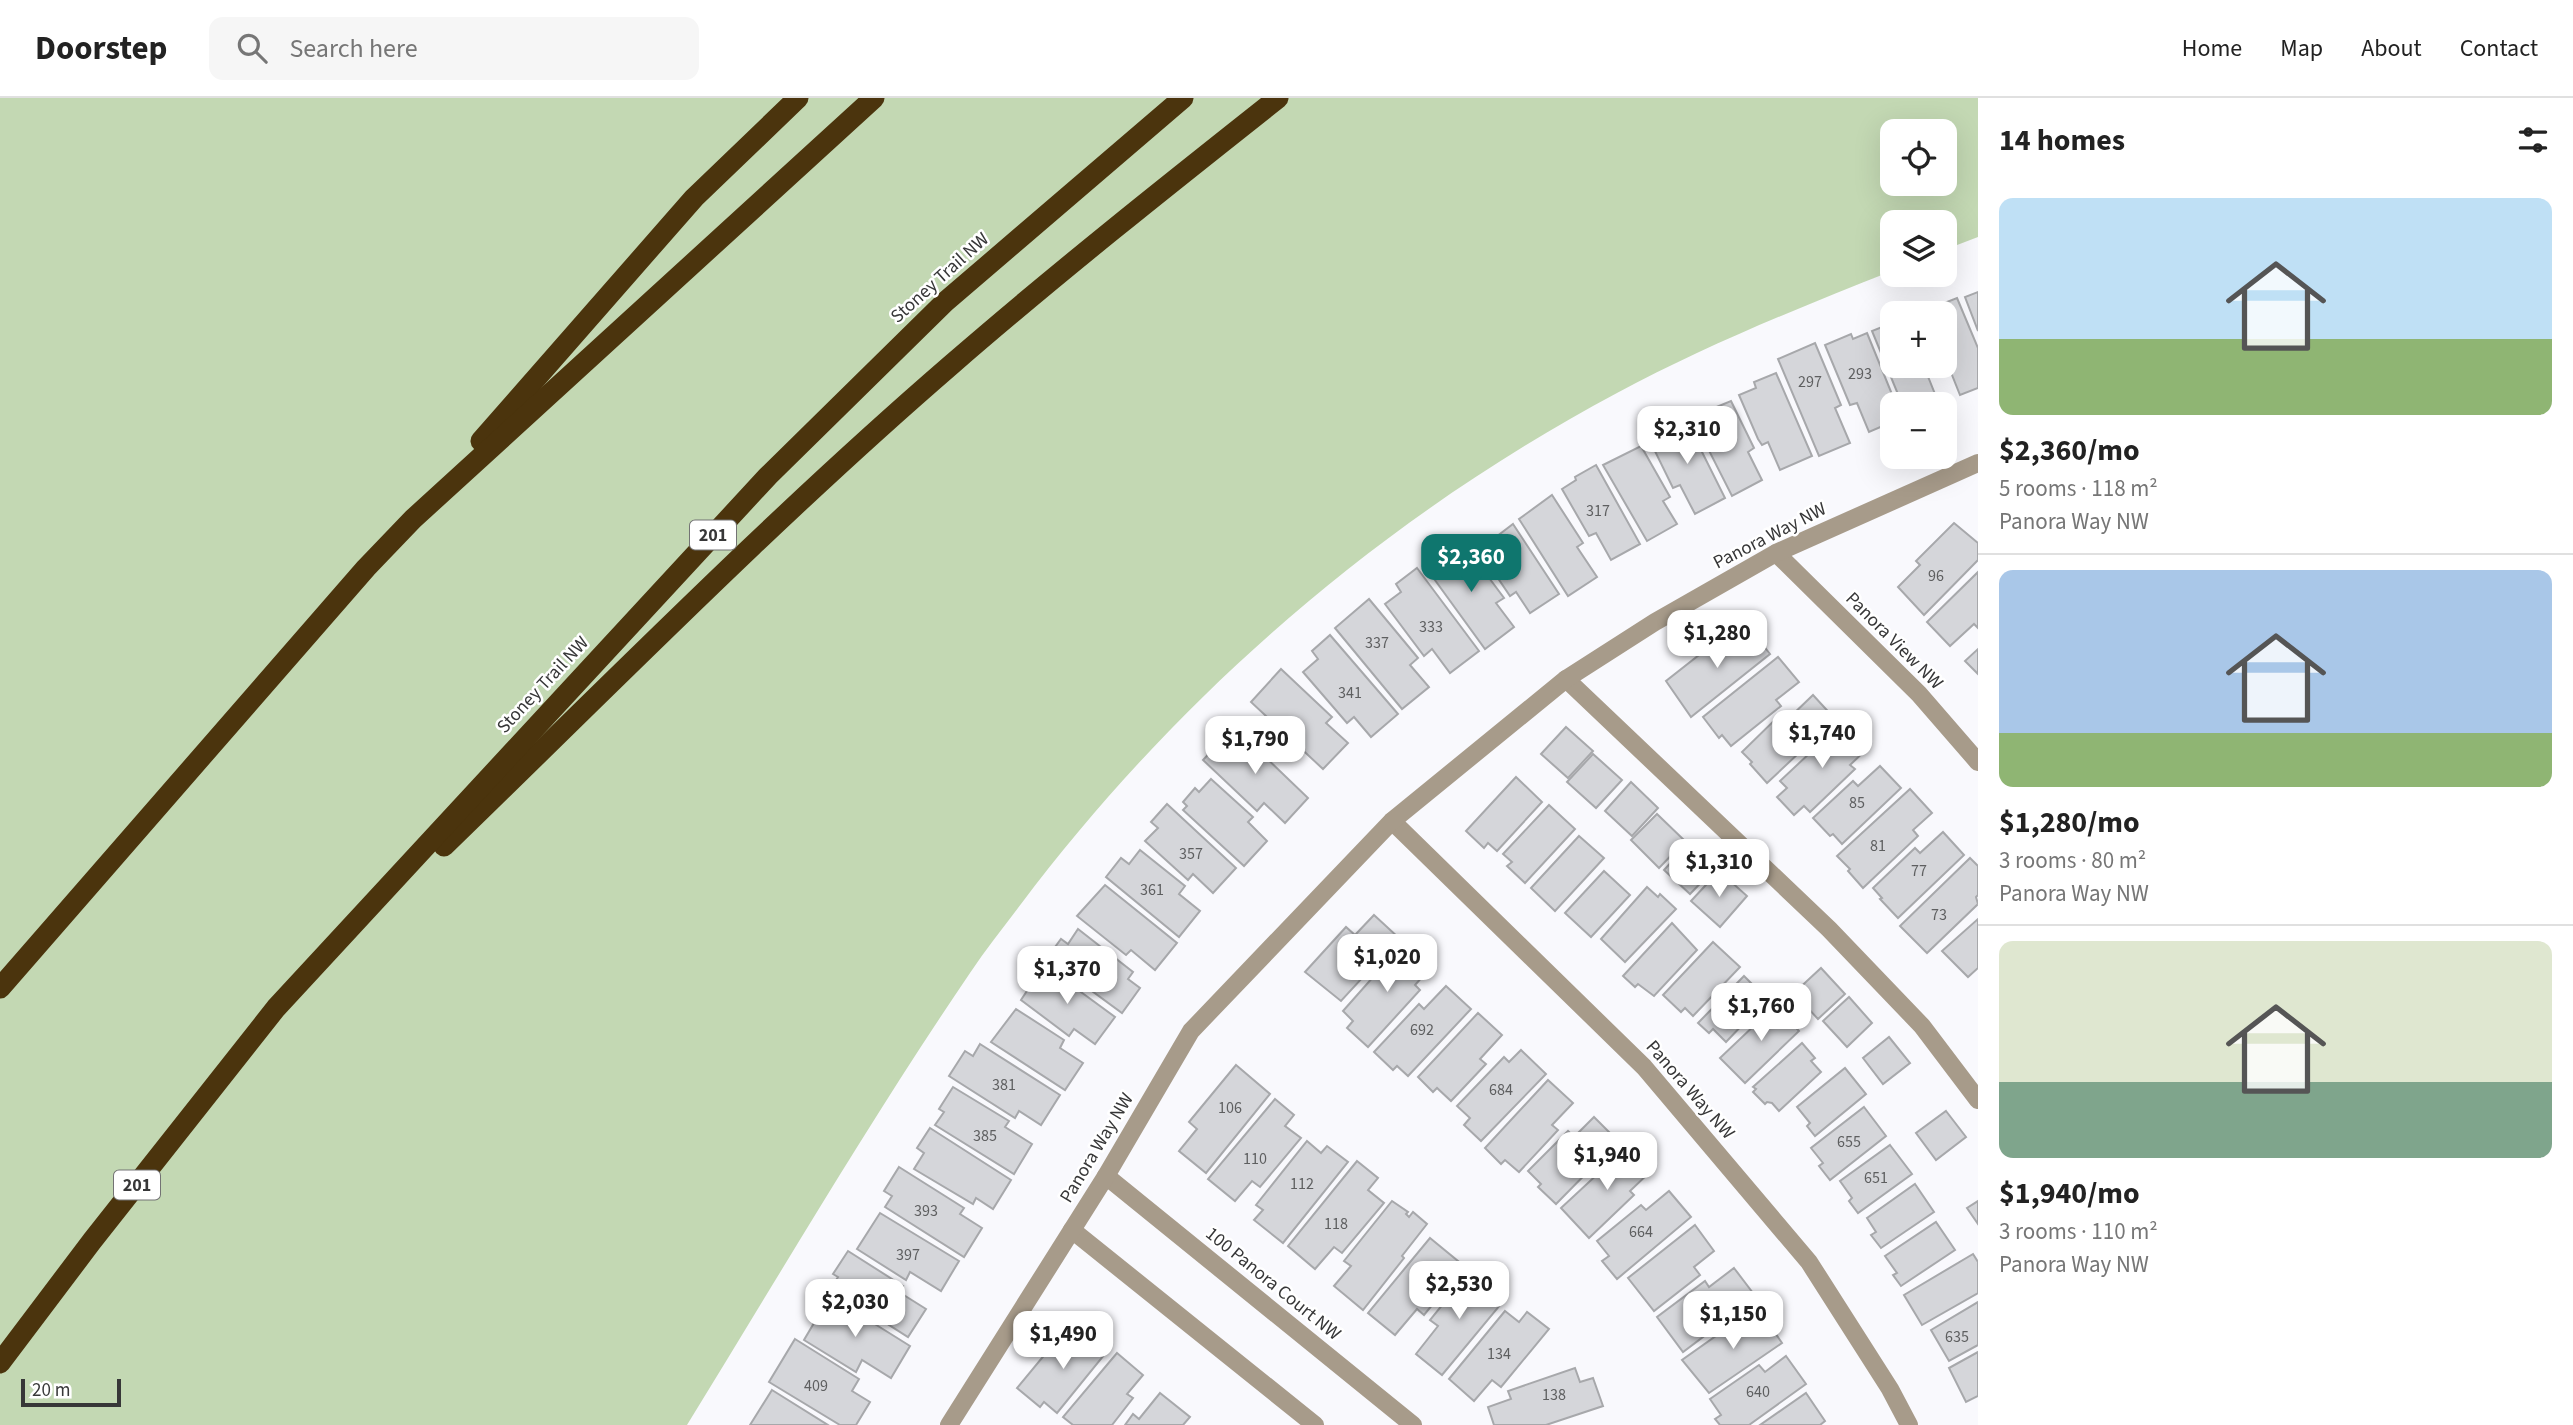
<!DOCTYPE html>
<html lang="en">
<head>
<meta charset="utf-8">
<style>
	body { margin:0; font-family:"Source Sans 3",sans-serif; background:#f6f6f6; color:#222; height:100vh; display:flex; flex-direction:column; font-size:26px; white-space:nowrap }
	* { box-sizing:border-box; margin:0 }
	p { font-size:23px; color:#767676 }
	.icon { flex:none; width:38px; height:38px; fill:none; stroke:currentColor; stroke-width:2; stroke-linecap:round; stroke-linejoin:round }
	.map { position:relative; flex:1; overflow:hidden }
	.panel { display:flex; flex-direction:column; background:#fff; width:595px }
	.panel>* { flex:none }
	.fabs { position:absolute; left:1880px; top:21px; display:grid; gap:14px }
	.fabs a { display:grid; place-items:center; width:77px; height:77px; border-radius:14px; background:#fff; box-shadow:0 7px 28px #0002; font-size:35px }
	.scale { position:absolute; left:21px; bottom:18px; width:100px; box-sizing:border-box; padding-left:7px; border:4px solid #373738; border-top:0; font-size:19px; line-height:24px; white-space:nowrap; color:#373738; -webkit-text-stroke:5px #fff; paint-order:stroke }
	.price { position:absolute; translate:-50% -60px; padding:0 16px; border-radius:14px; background:#fff; color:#222; font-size:23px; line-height:46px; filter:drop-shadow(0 2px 4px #0008) }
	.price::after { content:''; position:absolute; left:50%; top:42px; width:21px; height:16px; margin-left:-10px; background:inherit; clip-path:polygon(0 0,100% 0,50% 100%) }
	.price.on { background:#0f766e; color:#fff }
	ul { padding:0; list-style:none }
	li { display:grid; align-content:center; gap:14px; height:371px; padding:0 21px }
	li+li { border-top:2px solid #e0e0e0 }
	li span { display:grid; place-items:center; height:217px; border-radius:14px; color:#555 }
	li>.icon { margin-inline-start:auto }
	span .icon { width:126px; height:126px; fill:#fffc; stroke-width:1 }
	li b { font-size:30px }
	h2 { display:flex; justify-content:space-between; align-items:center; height:84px; padding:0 21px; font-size:30px }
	header { display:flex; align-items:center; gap:42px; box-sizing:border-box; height:98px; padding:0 35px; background:#fff; border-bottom:2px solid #e0e0e0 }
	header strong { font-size:33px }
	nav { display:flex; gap:38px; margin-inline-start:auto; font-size:24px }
	.search { width:490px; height:63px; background:#f6f6f6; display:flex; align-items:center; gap:18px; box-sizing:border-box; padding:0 24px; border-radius:14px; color:#767676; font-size:26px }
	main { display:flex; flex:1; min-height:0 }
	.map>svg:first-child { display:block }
	.green { fill:#c3d8b3; fill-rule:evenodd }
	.building { fill:#d5d6da; stroke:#a7a8ab; stroke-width:2 }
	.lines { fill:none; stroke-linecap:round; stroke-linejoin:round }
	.minor { stroke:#a79b8a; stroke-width:18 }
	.highway { stroke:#4b340d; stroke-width:21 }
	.labels { text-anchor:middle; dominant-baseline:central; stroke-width:5; stroke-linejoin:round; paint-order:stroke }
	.number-label { font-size:16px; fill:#5e5f60 }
	.shield { fill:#fff; stroke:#737374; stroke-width:2 }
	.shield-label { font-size:18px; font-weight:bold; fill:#373738 }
	.street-label { font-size:19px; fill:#373738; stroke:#fff }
</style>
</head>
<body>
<header>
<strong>Doorstep</strong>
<div class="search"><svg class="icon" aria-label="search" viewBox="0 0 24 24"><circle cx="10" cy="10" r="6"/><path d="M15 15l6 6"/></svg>Search here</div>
<nav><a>Home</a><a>Map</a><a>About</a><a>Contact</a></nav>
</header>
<main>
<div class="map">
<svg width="1978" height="1327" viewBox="0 0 1978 1327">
	<rect width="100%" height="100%" fill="#f9f9fd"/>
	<path class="green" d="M0,0H1978V139L1944,152V124H1892V173C1798,210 1705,248 1617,295C1383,420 1180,595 1021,806C1004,829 986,851 970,875C870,1022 780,1176 687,1327H0ZM1892,33H1944V86H1892Z"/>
	<g class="building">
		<path d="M1978,194V233L1965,199Z"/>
		<path d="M1957,200L1978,250V290L1960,297L1948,267L1941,270L1940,268H1944V215H1919Z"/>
		<path d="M1892,225V268H1932L1934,273L1927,276L1939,306H1902L1872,233Z"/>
		<path d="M1867,235L1896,306H1892V324L1869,334L1857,305L1850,307L1825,247L1851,236L1853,241Z"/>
		<path d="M1815,245L1841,307L1835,310L1850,345L1819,358L1778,261Z"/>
		<path d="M1776,275L1812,358L1780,372L1768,344L1762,347L1758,341L1739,297L1756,290L1754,284Z"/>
		<path d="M1731,303L1754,350L1748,354L1762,382L1732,398L1692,319Z"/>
		<path d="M1685,320L1725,400L1695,416L1680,387L1673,390L1650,343L1666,335L1664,331Z"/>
		<path d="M1641,348L1670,399L1663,403L1677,426L1647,443L1603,367Z"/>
		<path d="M1596,367L1640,446L1611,462L1596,435L1589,438L1562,391L1576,382L1575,379Z"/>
		<path d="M1552,397L1583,445L1577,449L1597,479L1568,498L1519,421Z"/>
		<path d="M1954,425L1978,445V462L1924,517L1898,489L1920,467L1916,463Z"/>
		<path d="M1513,426L1559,496L1530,515L1516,494L1510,498L1479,452Z"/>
		<path d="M1463,445L1504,500L1496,505L1514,529L1485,551L1424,467L1441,454L1444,459Z"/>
		<path d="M1417,470L1479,553L1450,575L1432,551L1424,558L1385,506L1401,494L1396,486Z"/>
		<path d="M1978,474V530L1974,526L1950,548L1927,524Z"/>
		<path d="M1369,501L1418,560L1410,567L1429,589L1402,611L1335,530Z"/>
		<path d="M1748,528L1770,556L1691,619L1666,583L1722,539L1727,545Z"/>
		<path d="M1330,537L1398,616L1371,639L1354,619L1347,625L1303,574L1318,561L1312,553Z"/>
		<path d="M1978,551V576L1965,563Z"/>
		<path d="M1778,559L1799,584L1776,602L1781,608L1731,648L1722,637L1719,640L1703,619Z"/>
		<path d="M1281,571L1332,619L1326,625L1348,645L1323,671L1251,604Z"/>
		<path d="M1813,597L1835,621L1767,685L1750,666L1752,664L1742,654L1782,615L1788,621Z"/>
		<path d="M1843,624L1868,650L1850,667L1855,671L1810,714L1804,708L1794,717L1777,699L1787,690L1780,683Z"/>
		<path d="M1234,629L1308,700L1285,725L1264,705L1257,713L1203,662Z"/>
		<path d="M1566,629L1593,653L1568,680L1541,656Z"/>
		<path d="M1593,656L1622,682L1596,710L1567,684Z"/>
		<path d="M1880,668L1901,690L1842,746L1833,736L1830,738L1813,720L1853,683L1858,688Z"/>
		<path d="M1516,679L1542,704L1497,753L1488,745L1484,750L1466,733Z"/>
		<path d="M1211,681L1253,719L1248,724L1267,743L1244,768L1183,712L1187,708L1183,704L1195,690L1199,694Z"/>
		<path d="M1631,684L1658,710L1632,738L1605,713Z"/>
		<path d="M1910,691L1932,715L1913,732L1918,738L1863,790L1848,773L1850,771L1837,758Z"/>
		<path d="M1167,706L1236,770L1213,795L1193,776L1188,782L1145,743L1158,730L1151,724Z"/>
		<path d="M1549,707L1575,731L1525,785L1507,768L1512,764L1503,756Z"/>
		<path d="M1657,716L1685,743L1659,770L1631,742Z"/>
		<path d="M1943,734L1964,757L1898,820L1880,801L1882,800L1873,790L1915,750L1920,755Z"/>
		<path d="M1579,738L1604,760L1555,813L1531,790Z"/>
		<path d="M1689,745L1715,770L1690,796L1664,772Z"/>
		<path d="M1140,752L1185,788L1179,796L1200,813L1179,839L1106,779L1121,760L1129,766Z"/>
		<path d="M1970,760L1978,768V797L1976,799L1978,806L1927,855L1900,828Z"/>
		<path d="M1604,773L1630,797L1591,839L1565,815Z"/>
		<path d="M1719,773L1747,798L1720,829L1691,803Z"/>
		<path d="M1105,787L1177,845L1155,872L1131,852L1126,857L1077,818Z"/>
		<path d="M1647,789L1658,799L1660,796L1676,811L1625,864L1601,841Z"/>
		<path d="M1374,817L1399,840L1341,903L1305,874L1346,829L1355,837Z"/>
		<path d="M1978,821V870L1968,879L1942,853Z"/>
		<path d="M1672,825L1697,852L1654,898L1638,886L1635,889L1623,878Z"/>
		<path d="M1078,831L1133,874L1128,881L1140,890L1122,915L1047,860L1061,841L1068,846Z"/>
		<path d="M1405,843L1432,868L1415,887L1420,892L1368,949L1347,930L1353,923L1343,913Z"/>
		<path d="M1713,844L1740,869L1693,918L1685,910L1681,914L1663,897Z"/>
		<path d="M1044,867L1115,919L1095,946L1074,931L1069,938L1021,902Z"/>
		<path d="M1821,870L1845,896L1818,921L1794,895Z"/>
		<path d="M1744,878L1767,901L1726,944L1713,931L1709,935L1698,925Z"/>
		<path d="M1446,888L1471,911L1408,978L1397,968L1393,972L1374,954L1419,906L1424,911Z"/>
		<path d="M1849,899L1872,925L1847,949L1823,923Z"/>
		<path d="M1779,904L1792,919L1789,922L1799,933L1745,985L1720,960Z"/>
		<path d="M1016,911L1064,942L1060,950L1083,965L1065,992L991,944Z"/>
		<path d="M1478,915L1502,937L1480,961L1486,966L1451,1003L1437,990L1433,994L1418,979Z"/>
		<path d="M1889,939L1910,965L1883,986L1863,960Z"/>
		<path d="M1802,945L1815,960L1811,963L1821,974L1779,1013L1772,1005L1767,1004L1765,1006L1753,994L1756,991L1753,989Z"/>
		<path d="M980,946L1060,997L1041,1027L1019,1013L1015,1020L949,978L965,953L973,958Z"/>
		<path d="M1521,952L1546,976L1481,1043L1464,1027L1470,1020L1457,1008L1504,959L1509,964Z"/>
		<path d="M1236,967L1270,996L1206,1075L1179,1053L1197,1031L1189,1024Z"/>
		<path d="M1845,970L1866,996L1815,1038L1807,1028L1810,1025L1797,1009Z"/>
		<path d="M1548,982L1573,1005L1552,1027L1558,1032L1519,1074L1505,1062L1501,1066L1485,1050Z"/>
		<path d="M953,989L1009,1023L1005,1029L1032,1046L1014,1076L935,1027L944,1014L939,1011Z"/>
		<path d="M1275,1001L1294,1017L1285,1028L1301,1040L1260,1089L1252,1083L1235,1103L1208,1081Z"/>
		<path d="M1864,1009L1886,1038L1830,1082L1819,1068L1823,1065L1811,1050Z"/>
		<path d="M1946,1013L1966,1039L1936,1062L1916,1035Z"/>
		<path d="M1594,1019L1618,1043L1556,1106L1538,1089L1541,1086L1528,1073L1568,1033L1574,1039Z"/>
		<path d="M930,1030L1011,1082L993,1111L976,1100L973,1106L914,1071L924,1055L917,1050Z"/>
		<path d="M1307,1043L1321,1055L1327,1048L1348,1064L1283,1145L1254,1122L1263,1112L1256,1107Z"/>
		<path d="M1629,1047L1652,1072L1630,1093L1634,1097L1589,1140L1561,1110Z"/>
		<path d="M1890,1047L1912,1076L1858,1115L1849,1103L1852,1100L1840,1083Z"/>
		<path d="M1357,1063L1378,1080L1368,1092L1384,1105L1342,1155L1334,1149L1315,1171L1288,1148Z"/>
		<path d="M899,1069L964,1110L960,1116L982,1130L964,1159L885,1109L892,1098L884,1093Z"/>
		<path d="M1915,1086L1934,1114L1881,1150L1871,1137L1876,1134L1867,1120Z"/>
		<path d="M1669,1093L1691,1119L1617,1181L1602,1163L1609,1158L1597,1143L1641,1107L1646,1112Z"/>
		<path d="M1392,1103L1408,1114L1406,1116L1409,1119L1413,1114L1427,1126L1402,1158L1404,1160L1363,1212L1334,1188L1351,1168L1344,1163Z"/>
		<path d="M1978,1103V1126L1967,1110Z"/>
		<path d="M880,1115L959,1163L941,1193L910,1174L906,1182L857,1151Z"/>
		<path d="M1936,1124L1955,1152L1901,1188L1893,1177L1897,1175L1885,1158Z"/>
		<path d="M1695,1127L1714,1153L1694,1169L1700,1177L1654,1213L1628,1180Z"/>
		<path d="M1430,1140L1464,1168L1424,1217L1417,1211L1395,1237L1368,1215Z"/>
		<path d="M848,1153L903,1188L899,1194L926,1211L908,1239L831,1190L838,1179L833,1176Z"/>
		<path d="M1973,1156L1978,1164V1195L1922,1227L1904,1197Z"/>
		<path d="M1473,1169L1497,1188L1490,1197L1501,1206L1442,1277L1416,1256L1438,1228L1430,1222Z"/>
		<path d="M1734,1170L1756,1199L1683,1254L1657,1219L1705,1183L1709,1189Z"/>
		<path d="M830,1198L910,1248L891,1280L862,1262L856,1274L804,1242Z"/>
		<path d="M1978,1204V1247L1949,1263L1931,1232Z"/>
		<path d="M1757,1209L1782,1245L1709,1295L1682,1262Z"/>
		<path d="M1505,1213L1519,1224L1527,1214L1549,1231L1501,1289L1492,1282L1474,1303L1449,1281Z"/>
		<path d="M1083,1230L1109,1251L1057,1315L1044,1304L1040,1309L1017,1290L1056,1243L1066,1251Z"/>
		<path d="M795,1241L859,1281L852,1293L870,1304L856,1327H840L769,1284Z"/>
		<path d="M1978,1254V1298L1966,1304L1949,1270Z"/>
		<path d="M1117,1255L1143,1277L1127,1296L1133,1300L1112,1327H1073L1063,1319Z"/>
		<path d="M1786,1258L1806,1286L1749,1327H1720L1715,1321L1721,1317L1710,1301L1759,1267L1765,1274Z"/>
		<path d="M1575,1270L1580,1284L1593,1280L1603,1308L1546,1327H1494L1488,1309L1511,1301L1508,1293Z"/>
		<path d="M772,1292L828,1327H750Z"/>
		<path d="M1160,1295L1190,1319L1183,1327H1125L1133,1316L1139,1321Z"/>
		<path d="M1806,1295L1825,1323L1820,1327H1760Z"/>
	</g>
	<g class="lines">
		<g class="minor">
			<path d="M1776,455L1919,596L1978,664"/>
			<path d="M1566,581L1829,831L1922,928L1978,1002"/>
			<path d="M1392,723L1644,969L1809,1164L1890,1291L1909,1327"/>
			<path d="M1106,1078L1413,1327"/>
			<path d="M1072,1132L1315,1327"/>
			<path d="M949,1327L1106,1078L1191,933L1392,723L1566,581L1655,524L1776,455L1978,365"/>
		</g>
		<g class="highway">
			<path d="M481,343L694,100L798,0"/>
			<path d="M444,748C611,586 775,419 951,267C1057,175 1168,87 1278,0"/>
			<path d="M0,890L366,470L413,421L874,0"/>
			<path d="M0,1265L92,1143L276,910L768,378L945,204L1183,0"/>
		</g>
	</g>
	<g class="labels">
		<g class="number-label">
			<text x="1860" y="276">293</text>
			<text x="1810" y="284">297</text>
			<text x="1598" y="413">317</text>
			<text x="1936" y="478">96</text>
			<text x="1431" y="529">333</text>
			<text x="1377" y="545">337</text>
			<text x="1350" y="595">341</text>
			<text x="1857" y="705">85</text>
			<text x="1878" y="748">81</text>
			<text x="1191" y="756">357</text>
			<text x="1919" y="773">77</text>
			<text x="1152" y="792">361</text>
			<text x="1939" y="817">73</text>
			<text x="1422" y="932">692</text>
			<text x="1004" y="987">381</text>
			<text x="1501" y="992">684</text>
			<text x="1230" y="1010">106</text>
			<text x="985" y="1038">385</text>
			<text x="1849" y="1044">655</text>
			<text x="1255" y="1061">110</text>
			<text x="1876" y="1080">651</text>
			<text x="1302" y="1086">112</text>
			<text x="926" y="1113">393</text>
			<text x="1336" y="1126">118</text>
			<text x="1641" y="1134">664</text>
			<text x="908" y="1157">397</text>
			<text x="1957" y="1239">635</text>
			<text x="1499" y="1256">134</text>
			<text x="816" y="1288">409</text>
			<text x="1758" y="1294">640</text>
			<text x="1554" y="1297">138</text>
		</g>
		<g class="shield">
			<rect x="690" y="422.5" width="46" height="29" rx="5"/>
			<rect x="114" y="1072.5" width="46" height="29" rx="5"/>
		</g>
		<g class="shield-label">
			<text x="713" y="437">201</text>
			<text x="137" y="1087">201</text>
		</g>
		<g class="street-label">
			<text transform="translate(940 180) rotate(-42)">Stoney Trail NW</text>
			<text transform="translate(1770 438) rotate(-27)">Panora Way NW</text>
			<text transform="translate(1894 543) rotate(45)">Panora View NW</text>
			<text transform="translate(543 587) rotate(-47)">Stoney Trail NW</text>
			<text transform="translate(1690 992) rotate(49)">Panora Way NW</text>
			<text transform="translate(1097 1050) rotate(-59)">Panora Way NW</text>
			<text transform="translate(1273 1186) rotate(39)">100 Panora Court NW</text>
		</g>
	</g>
</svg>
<div class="fabs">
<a><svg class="icon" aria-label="locate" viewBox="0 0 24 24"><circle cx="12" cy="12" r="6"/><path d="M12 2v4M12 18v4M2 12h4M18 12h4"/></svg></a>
<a><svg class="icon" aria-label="layers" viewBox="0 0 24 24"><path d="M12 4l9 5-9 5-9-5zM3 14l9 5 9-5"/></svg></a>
<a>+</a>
<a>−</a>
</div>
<div class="scale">20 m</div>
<b class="price" style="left:1687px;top:368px">$2,310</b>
<b class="price on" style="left:1471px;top:496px">$2,360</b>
<b class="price" style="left:1717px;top:572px">$1,280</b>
<b class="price" style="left:1822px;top:672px">$1,740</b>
<b class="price" style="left:1255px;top:678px">$1,790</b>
<b class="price" style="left:1719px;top:801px">$1,310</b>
<b class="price" style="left:1387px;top:896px">$1,020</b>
<b class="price" style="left:1067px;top:908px">$1,370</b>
<b class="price" style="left:1761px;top:945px">$1,760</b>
<b class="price" style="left:1607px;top:1094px">$1,940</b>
<b class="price" style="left:1459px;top:1223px">$2,530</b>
<b class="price" style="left:855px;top:1241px">$2,030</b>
<b class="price" style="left:1733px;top:1253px">$1,150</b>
<b class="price" style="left:1063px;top:1273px">$1,490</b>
</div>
<section class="panel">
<h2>14 homes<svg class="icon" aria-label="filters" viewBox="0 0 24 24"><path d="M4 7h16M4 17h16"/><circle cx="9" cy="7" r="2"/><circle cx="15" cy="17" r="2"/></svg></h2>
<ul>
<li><span style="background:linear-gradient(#bfe0f5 65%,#8fb573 0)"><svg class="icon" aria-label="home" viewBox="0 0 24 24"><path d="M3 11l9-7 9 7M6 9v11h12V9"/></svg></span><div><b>$2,360/mo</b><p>5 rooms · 118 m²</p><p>Panora Way NW</p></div></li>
<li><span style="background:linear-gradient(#a9c7e8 75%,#8fb573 0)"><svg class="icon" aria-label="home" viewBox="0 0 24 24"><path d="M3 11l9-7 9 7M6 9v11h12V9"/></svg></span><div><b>$1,280/mo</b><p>3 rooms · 80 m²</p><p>Panora Way NW</p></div></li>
<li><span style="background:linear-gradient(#dfe7d0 65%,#7fa58c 0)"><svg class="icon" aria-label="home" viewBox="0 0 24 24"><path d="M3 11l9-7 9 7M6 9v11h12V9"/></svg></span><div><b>$1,940/mo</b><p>3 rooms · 110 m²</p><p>Panora Way NW</p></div></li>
</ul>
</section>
</main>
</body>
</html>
